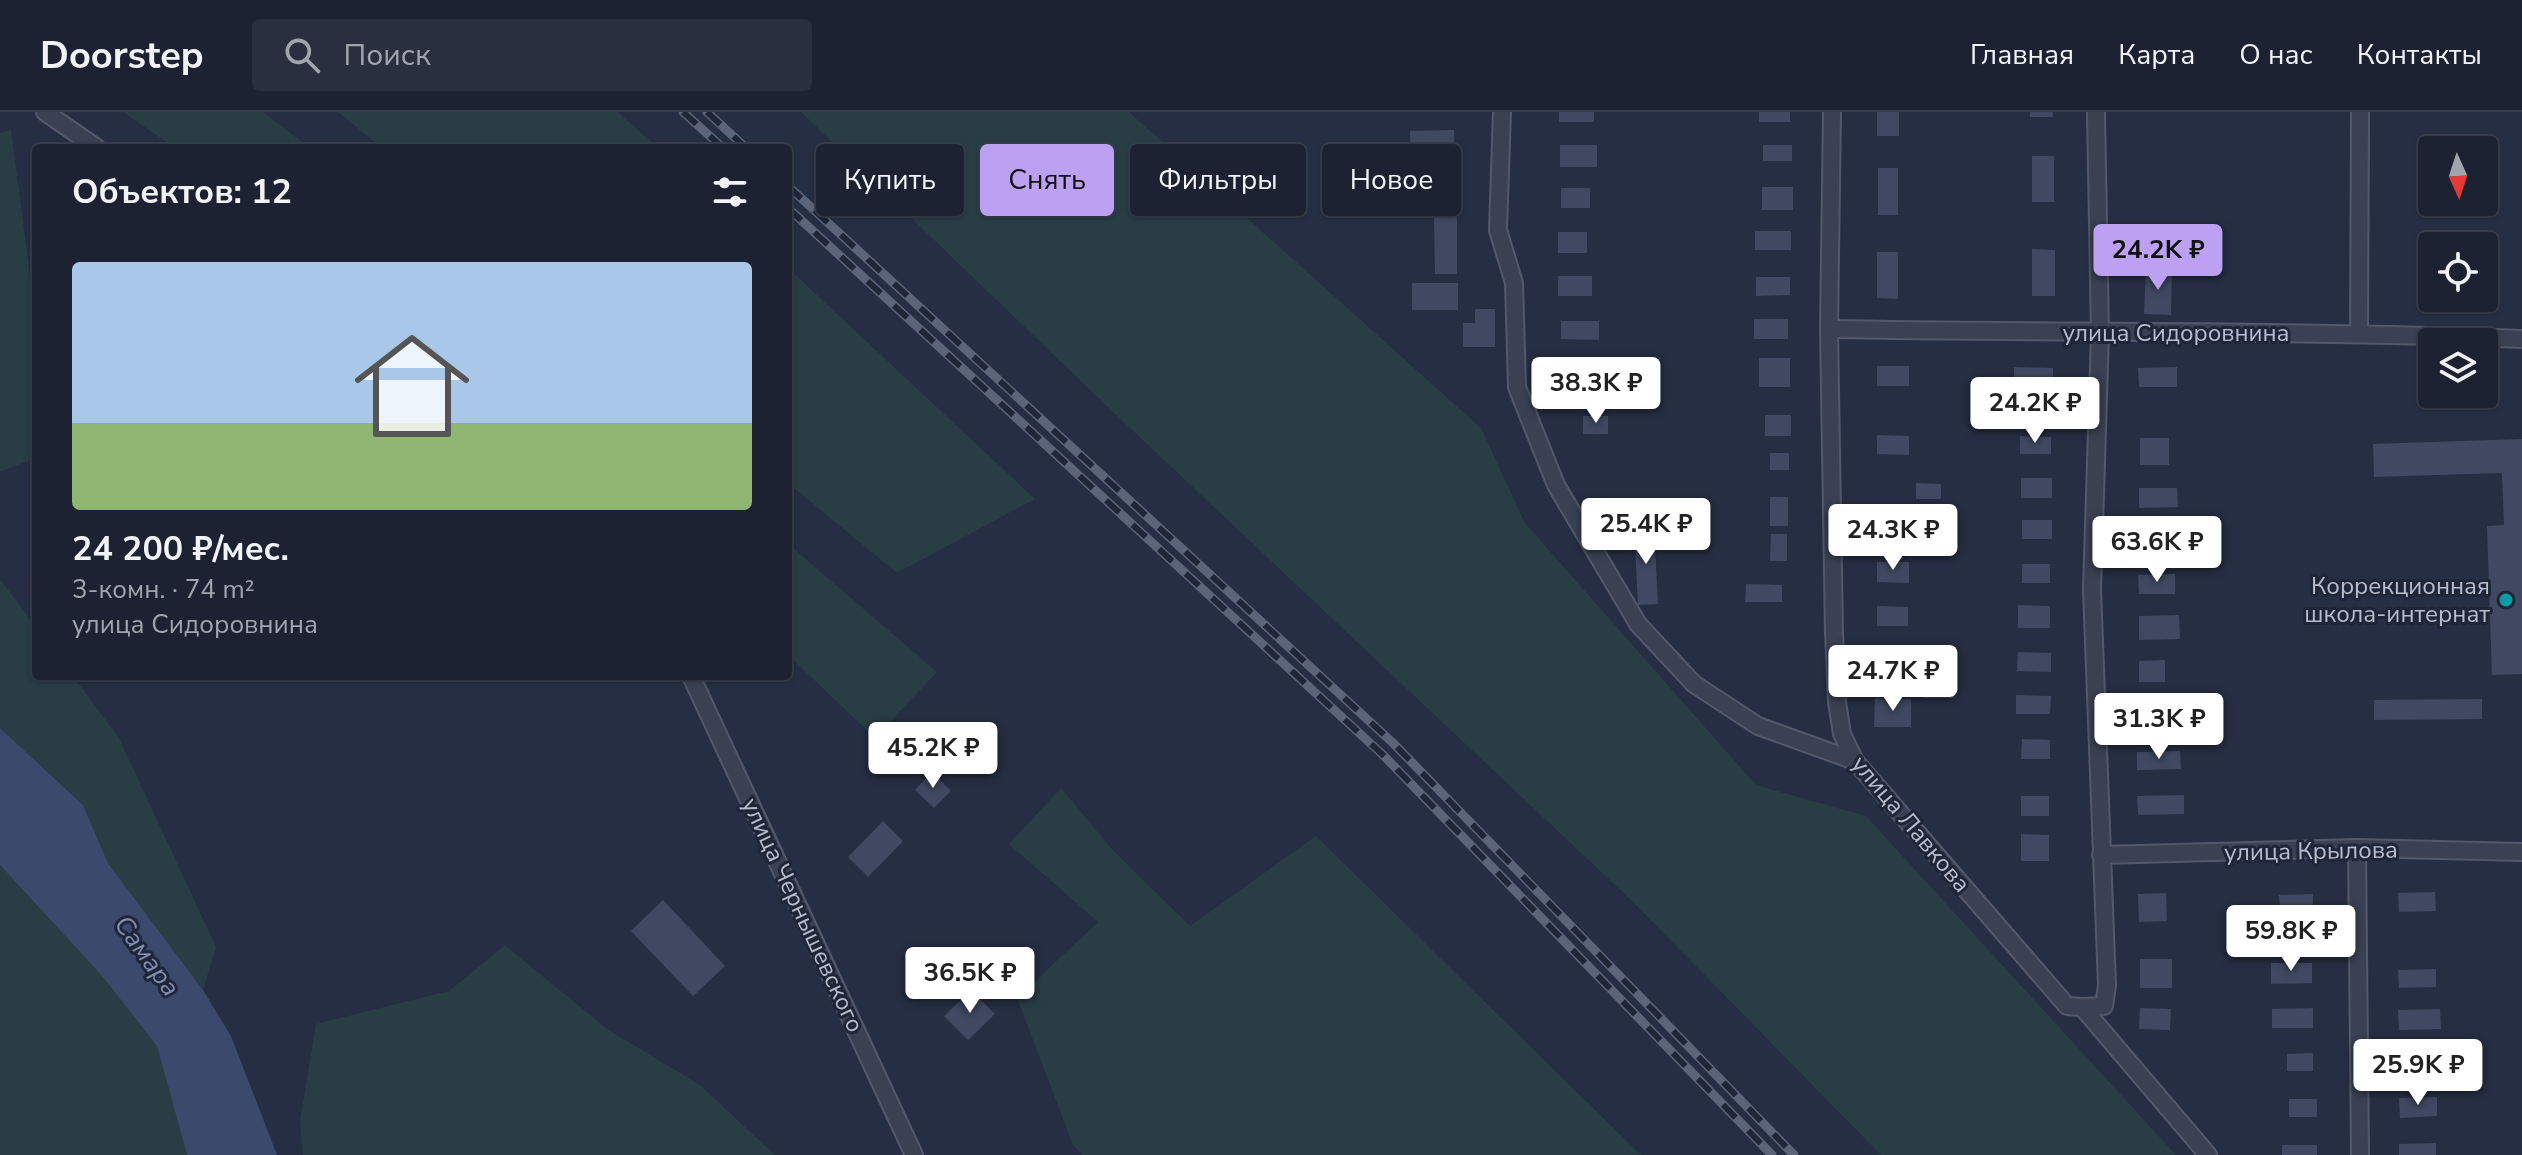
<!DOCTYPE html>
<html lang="ru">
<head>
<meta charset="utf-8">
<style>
	body { margin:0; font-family:"Nunito Sans",sans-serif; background:#292f3e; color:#f1f3f6; height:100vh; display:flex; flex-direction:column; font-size:30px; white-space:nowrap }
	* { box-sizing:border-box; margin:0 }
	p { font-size:26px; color:#a0a4ac }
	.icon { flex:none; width:44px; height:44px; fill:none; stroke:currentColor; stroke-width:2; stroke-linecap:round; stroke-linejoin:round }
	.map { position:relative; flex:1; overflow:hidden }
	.drawer { position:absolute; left:32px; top:32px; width:760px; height:536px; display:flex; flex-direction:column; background:#1c2232; border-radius:8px; box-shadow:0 2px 6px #0004,0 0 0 2px #3a3f4d }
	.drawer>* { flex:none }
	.top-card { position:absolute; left:816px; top:32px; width:760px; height:72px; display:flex; gap:16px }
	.needle { width:52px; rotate:177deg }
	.controls { position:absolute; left:2418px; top:24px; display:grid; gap:16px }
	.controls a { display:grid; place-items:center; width:80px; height:80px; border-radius:8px; background:#1c2232; box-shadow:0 2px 6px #0004,0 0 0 2px #3a3f4d; font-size:40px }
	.price { position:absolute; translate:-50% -68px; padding:0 18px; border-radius:8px; background:#fff; color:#222; font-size:26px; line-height:52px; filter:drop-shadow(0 2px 4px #0008) }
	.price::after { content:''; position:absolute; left:50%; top:48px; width:24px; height:18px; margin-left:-12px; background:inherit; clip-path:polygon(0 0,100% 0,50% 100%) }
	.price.selected { background:#bca0f2; color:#111 }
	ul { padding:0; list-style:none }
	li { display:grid; align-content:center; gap:16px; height:424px; padding:0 40px }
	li+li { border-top:2px solid #3a3f4d }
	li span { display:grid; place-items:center; height:248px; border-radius:8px; color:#555 }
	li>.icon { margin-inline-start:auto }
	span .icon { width:144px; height:144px; fill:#fffc; stroke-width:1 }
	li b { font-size:34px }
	h2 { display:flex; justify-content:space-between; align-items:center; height:96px; padding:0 40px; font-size:34px }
	.pill { padding:0 28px; border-radius:8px; background:#1c2232; box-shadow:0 2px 6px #0004,0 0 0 2px #3a3f4d; font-size:28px; line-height:72px }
	.pill.selected { background:#bca0f2; color:#111 }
	header { display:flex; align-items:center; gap:48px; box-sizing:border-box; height:112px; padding:0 40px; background:#1c2232; border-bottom:2px solid #3a3f4d }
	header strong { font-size:38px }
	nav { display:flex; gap:44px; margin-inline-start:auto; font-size:28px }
	.search { width:560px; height:72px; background:#292f3e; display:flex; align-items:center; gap:20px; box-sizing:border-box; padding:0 28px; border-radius:8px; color:#a0a4ac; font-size:30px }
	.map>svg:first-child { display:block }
	.green { fill:#283d44 }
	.water { fill:#3b496c }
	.building { fill:#404961 }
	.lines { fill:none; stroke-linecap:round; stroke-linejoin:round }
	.street-casing { stroke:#53596a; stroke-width:20 }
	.street { stroke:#3a4153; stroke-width:16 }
	.rail-casing { stroke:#5c647a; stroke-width:9 }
	.rail { stroke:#1f2638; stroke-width:6; stroke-dasharray:18; stroke-linecap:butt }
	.culture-dot { fill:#0f9aa8; stroke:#1f2638; stroke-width:3 }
	.labels { text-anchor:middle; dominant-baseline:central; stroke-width:6; stroke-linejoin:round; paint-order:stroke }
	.street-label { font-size:24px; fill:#b8bdcd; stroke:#1f2638 }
	.poi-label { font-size:24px; fill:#b8bdcd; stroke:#1f2638; text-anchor:end }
	.water-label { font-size:26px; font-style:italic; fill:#7e8eb4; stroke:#1f2638 }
</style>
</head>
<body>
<header>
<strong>Doorstep</strong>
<div class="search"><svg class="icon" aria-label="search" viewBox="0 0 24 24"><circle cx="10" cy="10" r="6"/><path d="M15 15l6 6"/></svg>Поиск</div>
<nav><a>Главная</a><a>Карта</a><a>О нас</a><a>Контакты</a></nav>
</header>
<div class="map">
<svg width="2522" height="1043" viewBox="0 0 2522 1043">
	<rect width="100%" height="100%" fill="#262e43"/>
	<g class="green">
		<path d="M123,0H263L310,36H175Z"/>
		<path d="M338,0H618L658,36H382Z"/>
		<path d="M801,0H1129L1481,316L1525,411L1756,673L1866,704L2176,1043H1881L1631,788L1113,300Z"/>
		<path d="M11,18L36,209V346L0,360V21Z"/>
		<path d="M788,156L1035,387L897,461L788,371Z"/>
		<path d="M788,432L937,560L875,626L788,543Z"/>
		<path d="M0,467L36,515V564H73L119,626L216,835L203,878L108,751L83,693L0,616Z"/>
		<path d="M1061,676L1111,736L1190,814L1316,724L1641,1043H1083L1073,1033L1017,886L1098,810L1009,732Z"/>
		<path d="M0,753L102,864L157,934L187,1043H0Z"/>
		<path d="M505,833L607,917L700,973L775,1043H303L300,1009L316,912L449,879Z"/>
	</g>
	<path class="water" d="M0,616L83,693L108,751L203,878L231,924L277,1043H187L157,934L102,864L0,753Z"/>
	<g class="building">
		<rect x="1559" y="0" width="35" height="10"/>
		<rect x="1759" y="0" width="31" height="10"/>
		<rect x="1877" y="0" width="22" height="24"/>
		<rect x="2030" y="0" width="23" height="5"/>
		<path d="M1454,18L1455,55L1411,56L1410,19Z"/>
		<rect x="1560" y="33" width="37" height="22"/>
		<rect x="1763" y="33" width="29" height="16"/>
		<rect x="2032" y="44" width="22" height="46"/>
		<rect x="1878" y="56" width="20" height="47"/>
		<rect x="1762" y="75" width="31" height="23"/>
		<rect x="1561" y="76" width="29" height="20"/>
		<path d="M1434,104H1457V162H1435Z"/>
		<rect x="1755" y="119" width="36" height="19"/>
		<rect x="1558" y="120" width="29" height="21"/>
		<path d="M2032,137L2055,138V184H2032Z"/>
		<path d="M1877,140H1898V187L1877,186Z"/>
		<path d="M2146,157L2172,158L2171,203L2144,202Z"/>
		<rect x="1558" y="164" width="34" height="20"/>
		<path d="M1756,165H1790V183L1756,184Z"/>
		<rect x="1412" y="171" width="46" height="27"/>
		<path d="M1475,197H1495V235H1463V211H1475Z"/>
		<rect x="1754" y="207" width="34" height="20"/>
		<path d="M1561,209H1599V228L1561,227Z"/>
		<rect x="1759" y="246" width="31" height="29"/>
		<rect x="1877" y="254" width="32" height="20"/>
		<rect x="1564" y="255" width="36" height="20"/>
		<path d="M2014,255L2053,256V275H2014Z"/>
		<path d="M2177,255V275H2139L2138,256Z"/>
		<rect x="1765" y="303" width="26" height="21"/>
		<rect x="1583" y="304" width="25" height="18"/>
		<path d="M1877,323L1909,324V343L1877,342Z"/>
		<path d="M2020,324L2051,325V342H2020Z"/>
		<rect x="2140" y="326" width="29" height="27"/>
		<path d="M2522,327V562L2492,563L2487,414L2504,413L2502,361L2374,365L2373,332Z"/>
		<rect x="1770" y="341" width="19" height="17"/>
		<rect x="2021" y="366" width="31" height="20"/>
		<path d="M1916,371L1941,372V387H1916Z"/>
		<path d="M2139,376H2177L2178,395L2139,396Z"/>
		<rect x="1770" y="385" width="18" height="29"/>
		<rect x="2022" y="408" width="30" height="19"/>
		<path d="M1876,409H1904L1903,427H1876Z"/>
		<path d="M1654,415L1658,492L1638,493L1634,416Z"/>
		<path d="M2172,418V439H2140L2139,419Z"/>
		<path d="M1771,422H1787V449H1770Z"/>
		<path d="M1877,450H1909V471L1877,470Z"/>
		<rect x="2022" y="452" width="28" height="19"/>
		<path d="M2175,462V482H2139L2138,463Z"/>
		<path d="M1746,472L1782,473V490H1745Z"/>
		<path d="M2018,493L2050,494V516H2018Z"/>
		<path d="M1877,494L1908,495V514H1877Z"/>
		<path d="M2179,503L2180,527L2139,528V504Z"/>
		<path d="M2018,540L2051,541V560L2017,559Z"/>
		<path d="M2165,548V570H2139V549Z"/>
		<rect x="1924" y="563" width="31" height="23"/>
		<path d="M2016,583L2051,584L2050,602H2016Z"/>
		<path d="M1875,586L1911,587V615H1874Z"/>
		<path d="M2165,586V614H2139V587Z"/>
		<path d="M2482,587V607L2374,608V588Z"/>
		<path d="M2022,627L2050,628V647H2021Z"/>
		<path d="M2180,639L2181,657L2137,658V640Z"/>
		<path d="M932,660L951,679L934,696L915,678Z"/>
		<path d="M2184,683V702L2138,703L2137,684Z"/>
		<rect x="2021" y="684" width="28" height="20"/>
		<path d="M883,709L903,729L868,765L848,745Z"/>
		<path d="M2021,722L2049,723V749H2021Z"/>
		<path d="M2435,780L2436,799L2399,800L2398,781Z"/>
		<path d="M2166,781L2167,809L2139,810L2138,782Z"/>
		<path d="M2313,782V803H2280L2279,783Z"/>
		<path d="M663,788L725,854L693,884L631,819Z"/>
		<rect x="2140" y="847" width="32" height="29"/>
		<path d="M2271,851H2312V871L2271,872Z"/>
		<path d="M2436,857V875L2399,876L2398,858Z"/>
		<path d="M971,878L995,902L968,928L944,904Z"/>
		<path d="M2140,896L2171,897L2170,918L2139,917Z"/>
		<path d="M2313,896V916H2272V897Z"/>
		<path d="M2440,897L2441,917L2399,918L2398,898Z"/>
		<path d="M2313,941V959H2287V942Z"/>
		<path d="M2436,942V960L2400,962L2399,943Z"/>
		<path d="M2437,985V1004L2400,1006L2399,986Z"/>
		<rect x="2289" y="987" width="28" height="18"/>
		<path d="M2436,1031V1043H2399V1032Z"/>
		<rect x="2282" y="1033" width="35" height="10"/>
	</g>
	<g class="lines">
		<defs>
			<g id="street">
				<path d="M45,0L97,36"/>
				<path d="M1502,0L1498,118L1514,171L1517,275L1556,373L1638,512L1694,572L1758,614L1855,649"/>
				<path d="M1832,0L1829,217L1834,521L1837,590L1842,622L1855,649L2067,894L2082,895L2208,1043"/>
				<path d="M1829,217C2060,221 2291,218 2522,227"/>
				<path d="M2359,221L2360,0"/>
				<path d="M691,564L914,1043"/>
				<path d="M2357,736L2360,1043"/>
				<path d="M2101,743L2357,736L2522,740"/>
				<path d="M2082,895L2104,894L2107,874L2092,477L2100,222L2096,0"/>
			</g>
		</defs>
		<use href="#street" class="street-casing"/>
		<use href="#street" class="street"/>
		<defs>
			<g id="rail">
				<path d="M683,0L723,36"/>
				<path d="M707,0L746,36"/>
				<path d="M788,74L1393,631L1794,1043"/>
				<path d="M788,96L1382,642L1772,1043"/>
			</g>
		</defs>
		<use href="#rail" class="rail-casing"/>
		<use href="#rail" class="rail"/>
	</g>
	<circle class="culture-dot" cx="2506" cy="488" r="8"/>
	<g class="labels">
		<g class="street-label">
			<text x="2176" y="221">улица Сидоровнина</text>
			<text transform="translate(1911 712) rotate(50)">улица Лавкова</text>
			<text transform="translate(2311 739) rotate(-1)">улица Крылова</text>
			<text transform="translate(803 803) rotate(65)">улица Чернышевского</text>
		</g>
		<g class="poi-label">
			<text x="2490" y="474">Коррекционная<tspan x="2490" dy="28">школа-интернат</tspan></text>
		</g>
		<g class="water-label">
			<text transform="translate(147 844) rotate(54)">Самара</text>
		</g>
	</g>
</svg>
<div class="controls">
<a><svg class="needle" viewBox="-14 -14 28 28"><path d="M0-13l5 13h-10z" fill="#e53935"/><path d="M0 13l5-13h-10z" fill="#a0a4ac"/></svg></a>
<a><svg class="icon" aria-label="locate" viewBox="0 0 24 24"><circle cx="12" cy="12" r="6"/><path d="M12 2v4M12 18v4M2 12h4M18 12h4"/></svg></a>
<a><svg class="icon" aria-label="layers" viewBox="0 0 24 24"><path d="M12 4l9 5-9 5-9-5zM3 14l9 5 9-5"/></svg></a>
</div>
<b class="price selected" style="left:2158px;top:180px">24.2K ₽</b>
<b class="price" style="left:1596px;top:313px">38.3K ₽</b>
<b class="price" style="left:2035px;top:333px">24.2K ₽</b>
<b class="price" style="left:1646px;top:454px">25.4K ₽</b>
<b class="price" style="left:1893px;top:460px">24.3K ₽</b>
<b class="price" style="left:2157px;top:472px">63.6K ₽</b>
<b class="price" style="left:1893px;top:601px">24.7K ₽</b>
<b class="price" style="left:2159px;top:649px">31.3K ₽</b>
<b class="price" style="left:933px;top:678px">45.2K ₽</b>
<b class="price" style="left:2291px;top:861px">59.8K ₽</b>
<b class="price" style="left:970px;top:903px">36.5K ₽</b>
<b class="price" style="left:2418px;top:995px">25.9K ₽</b>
<div class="top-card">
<a class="pill">Купить</a>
<a class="pill selected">Снять</a>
<a class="pill">Фильтры</a>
<a class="pill">Новое</a>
</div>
<section class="drawer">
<h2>Объектов: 12<svg class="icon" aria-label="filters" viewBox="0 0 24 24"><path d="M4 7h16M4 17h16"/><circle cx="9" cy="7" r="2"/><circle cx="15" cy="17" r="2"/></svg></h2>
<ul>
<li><span style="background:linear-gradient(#a9c7e8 65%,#8fb573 0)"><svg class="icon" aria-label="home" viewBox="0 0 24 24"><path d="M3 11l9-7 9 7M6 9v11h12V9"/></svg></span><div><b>24 200 ₽/мес.</b><p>3-комн. · 74 m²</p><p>улица Сидоровнина</p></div></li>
</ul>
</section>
</div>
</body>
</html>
